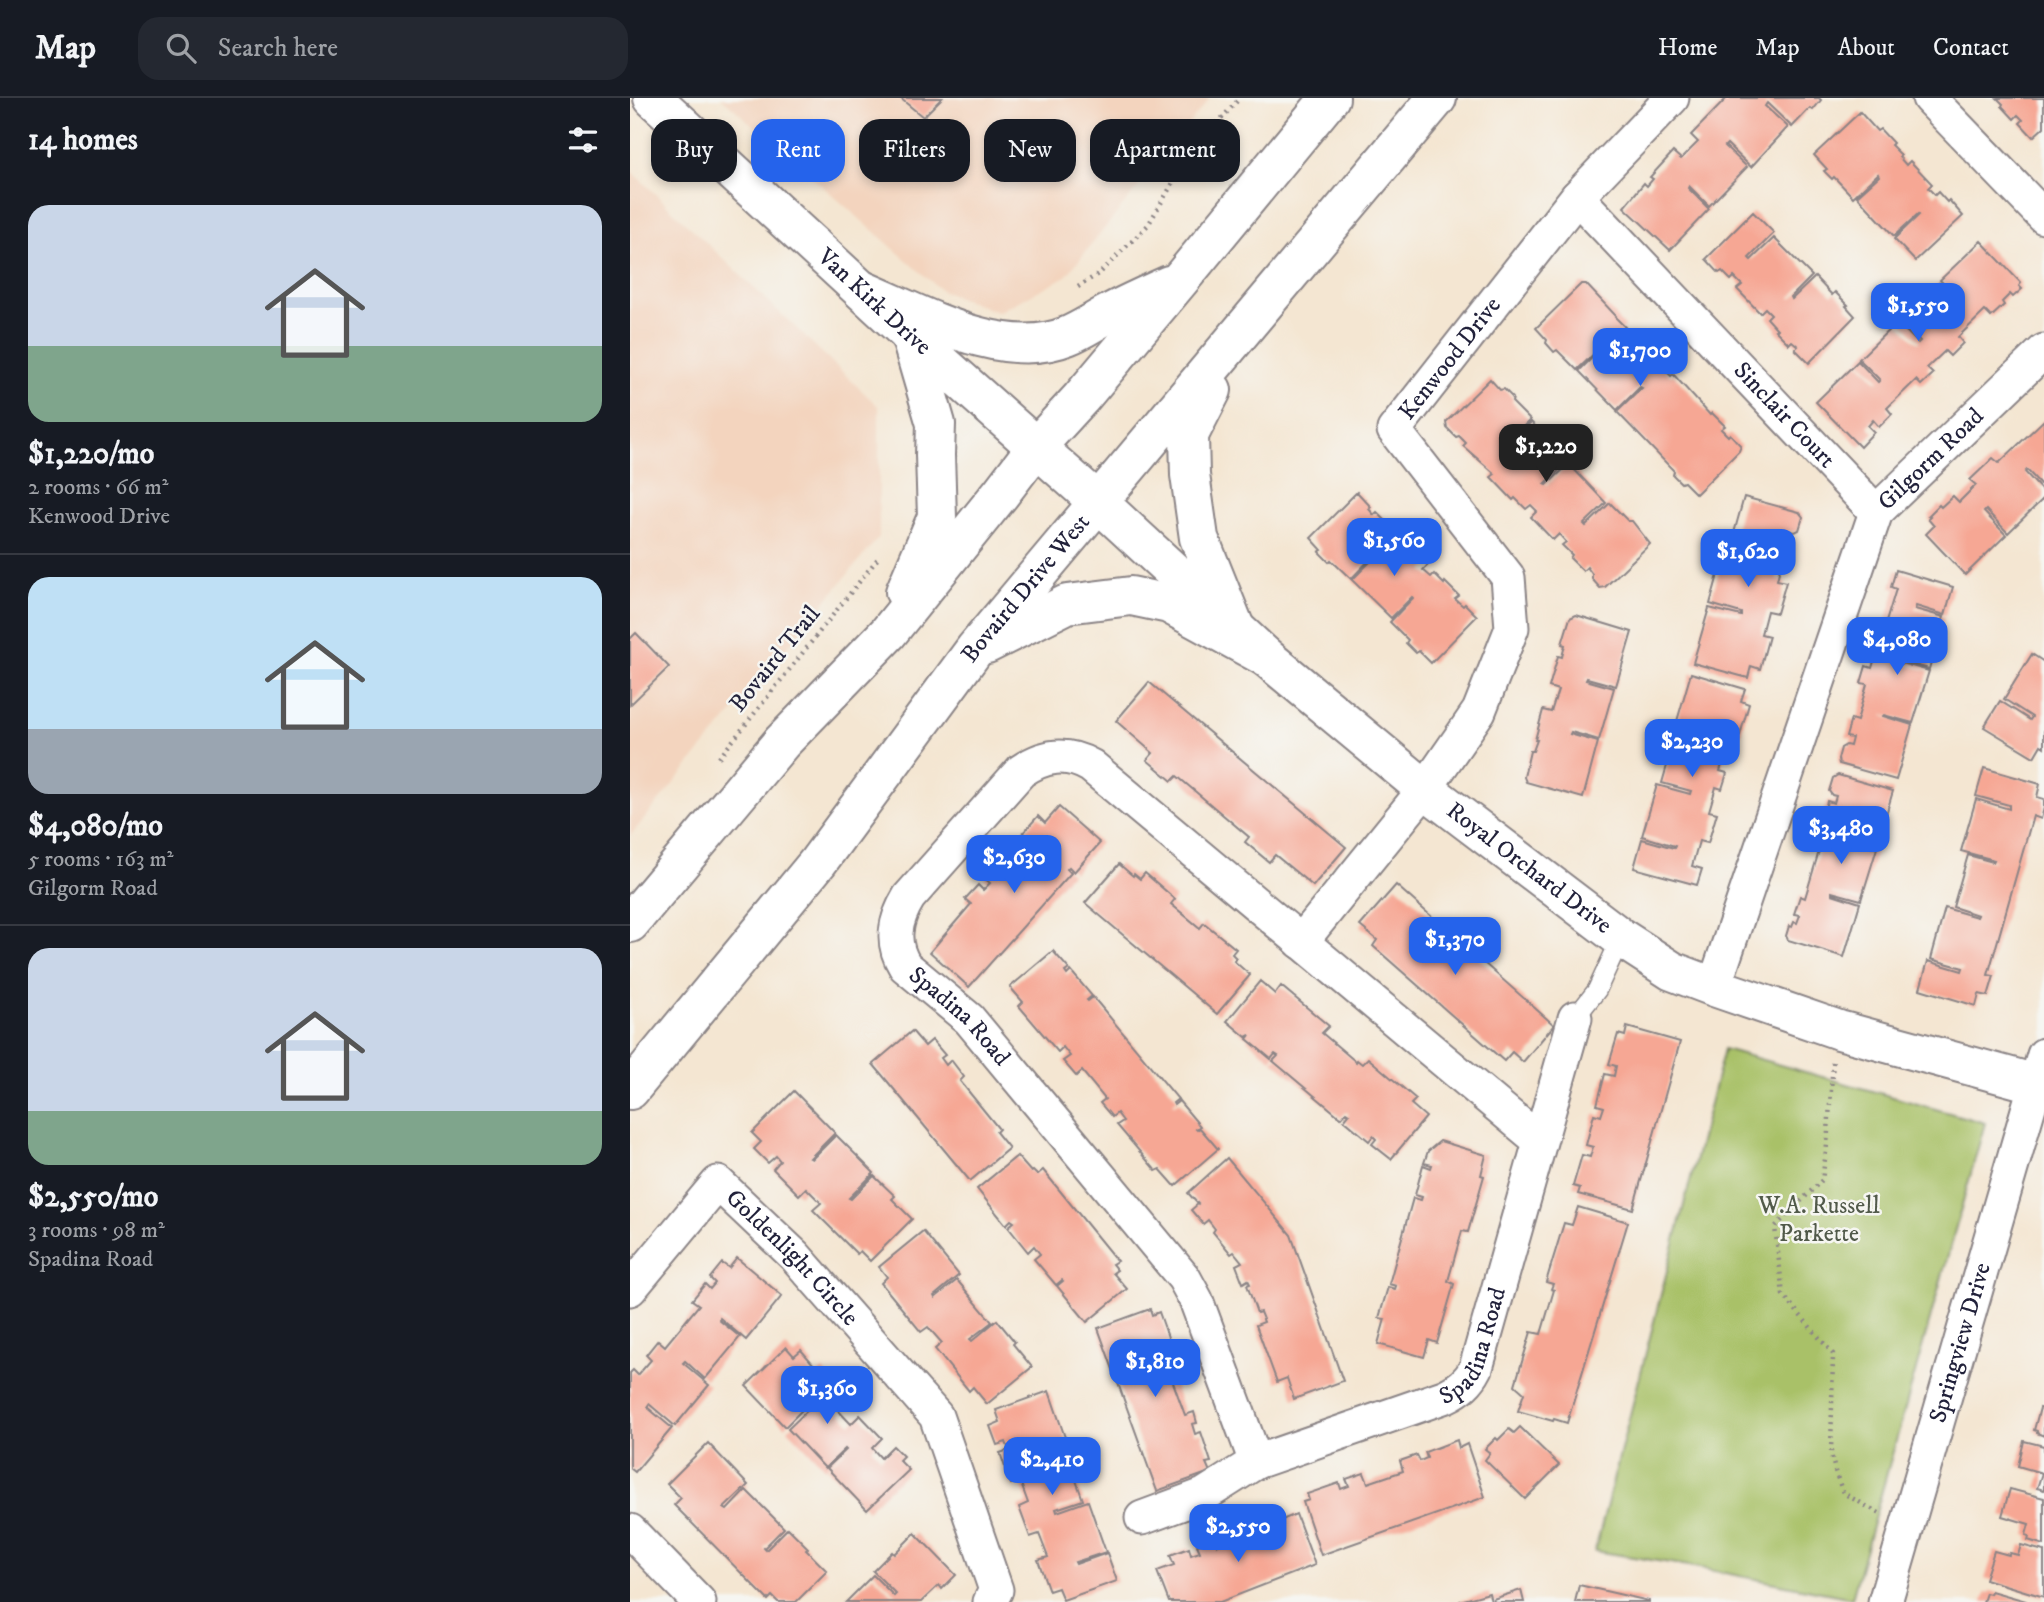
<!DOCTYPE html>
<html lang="en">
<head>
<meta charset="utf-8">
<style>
	body { margin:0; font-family:"IM FELL DW Pica",serif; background:#242831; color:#f1f3f6; height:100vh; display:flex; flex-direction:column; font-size:26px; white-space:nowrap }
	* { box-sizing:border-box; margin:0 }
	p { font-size:23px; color:#9ea1a6 }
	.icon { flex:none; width:38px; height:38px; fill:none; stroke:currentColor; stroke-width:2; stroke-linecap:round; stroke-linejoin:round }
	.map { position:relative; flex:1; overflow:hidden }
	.sheet { display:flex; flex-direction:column; background:#171b24; width:630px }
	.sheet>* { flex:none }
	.guide { position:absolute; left:21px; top:21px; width:665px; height:63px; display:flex; gap:14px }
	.price { position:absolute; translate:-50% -60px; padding:0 16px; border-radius:14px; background:#2563eb; color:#fff; font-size:23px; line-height:46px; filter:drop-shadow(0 2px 4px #0008) }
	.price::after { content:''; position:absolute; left:50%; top:42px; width:21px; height:16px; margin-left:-10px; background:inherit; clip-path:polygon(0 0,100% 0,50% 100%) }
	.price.current { background:#222; color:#fff }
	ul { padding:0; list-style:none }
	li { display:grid; align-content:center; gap:14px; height:371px; padding:0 28px }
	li+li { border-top:2px solid #363941 }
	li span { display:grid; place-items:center; height:217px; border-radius:21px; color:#555 }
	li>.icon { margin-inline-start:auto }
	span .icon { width:126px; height:126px; fill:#fffc; stroke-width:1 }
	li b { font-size:30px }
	h2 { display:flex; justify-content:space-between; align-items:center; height:84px; padding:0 28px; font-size:30px }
	.pill { padding:0 24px; border-radius:21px; background:#171b24; box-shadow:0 4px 10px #0003; font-size:24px; line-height:63px }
	.pill.current { background:#2563eb; color:#fff }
	header { display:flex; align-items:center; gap:42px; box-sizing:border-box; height:98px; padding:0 35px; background:#171b24; border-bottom:2px solid #363941 }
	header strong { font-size:33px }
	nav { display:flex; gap:38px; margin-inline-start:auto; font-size:24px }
	.search { width:490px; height:63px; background:#242831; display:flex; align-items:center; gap:18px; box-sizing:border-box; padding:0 24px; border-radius:21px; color:#9ea1a6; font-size:26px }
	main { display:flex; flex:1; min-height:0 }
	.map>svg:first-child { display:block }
	.built { fill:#f3d4be }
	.green { fill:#a9c167; stroke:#667251; stroke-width:2 }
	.building { fill:#f6a794 }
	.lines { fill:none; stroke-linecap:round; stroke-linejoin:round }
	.lane-casing { stroke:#8b8486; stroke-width:21 }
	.street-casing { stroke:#8b8486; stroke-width:37 }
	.secondary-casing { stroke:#8b8486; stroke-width:42 }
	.primary-casing { stroke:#8b8486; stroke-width:42 }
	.path { stroke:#8b8486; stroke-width:4.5; stroke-dasharray:2 5; stroke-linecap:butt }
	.lane { stroke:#fff; stroke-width:18 }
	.street { stroke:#fff; stroke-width:33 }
	.secondary { stroke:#fff; stroke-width:38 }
	.primary { stroke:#fff; stroke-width:38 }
	.labels { text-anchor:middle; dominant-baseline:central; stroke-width:5; stroke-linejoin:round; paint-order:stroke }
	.street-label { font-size:24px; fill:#22223b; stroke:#f6f6f2 }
	.park-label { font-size:24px; fill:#515a4a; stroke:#f6f6f2 }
</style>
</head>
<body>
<header>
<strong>Map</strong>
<div class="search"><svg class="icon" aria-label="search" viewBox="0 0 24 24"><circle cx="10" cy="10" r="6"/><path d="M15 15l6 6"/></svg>Search here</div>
<nav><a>Home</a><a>Map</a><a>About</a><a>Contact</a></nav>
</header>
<main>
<section class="sheet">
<h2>14 homes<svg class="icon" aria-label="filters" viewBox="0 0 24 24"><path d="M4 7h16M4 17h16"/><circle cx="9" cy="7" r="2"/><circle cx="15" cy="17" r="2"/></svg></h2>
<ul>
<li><span style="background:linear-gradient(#c9d6e8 65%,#7fa58c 0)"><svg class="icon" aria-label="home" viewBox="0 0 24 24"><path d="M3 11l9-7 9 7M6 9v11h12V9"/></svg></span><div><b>$1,220/mo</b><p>2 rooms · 66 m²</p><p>Kenwood Drive</p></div></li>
<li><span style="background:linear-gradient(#bfe0f5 70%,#9aa5b1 0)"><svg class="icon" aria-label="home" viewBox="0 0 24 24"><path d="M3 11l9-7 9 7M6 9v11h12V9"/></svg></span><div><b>$4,080/mo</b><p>5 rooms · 163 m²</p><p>Gilgorm Road</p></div></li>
<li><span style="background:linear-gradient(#c9d6e8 75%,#7fa58c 0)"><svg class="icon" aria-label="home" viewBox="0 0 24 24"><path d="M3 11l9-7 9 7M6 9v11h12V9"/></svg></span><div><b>$2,550/mo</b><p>3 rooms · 98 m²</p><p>Spadina Road</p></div></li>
</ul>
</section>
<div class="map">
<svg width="1414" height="1504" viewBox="0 0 1414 1504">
	<rect width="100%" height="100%" fill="#f6f6f2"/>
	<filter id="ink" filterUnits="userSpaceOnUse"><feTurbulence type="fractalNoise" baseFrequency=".0143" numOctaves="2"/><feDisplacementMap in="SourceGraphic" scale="14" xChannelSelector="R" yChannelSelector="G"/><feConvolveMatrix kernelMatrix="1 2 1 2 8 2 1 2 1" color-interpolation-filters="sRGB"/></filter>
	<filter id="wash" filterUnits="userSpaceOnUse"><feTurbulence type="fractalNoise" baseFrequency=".00686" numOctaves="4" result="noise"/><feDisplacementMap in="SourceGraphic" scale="28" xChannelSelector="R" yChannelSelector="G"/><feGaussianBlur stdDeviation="1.57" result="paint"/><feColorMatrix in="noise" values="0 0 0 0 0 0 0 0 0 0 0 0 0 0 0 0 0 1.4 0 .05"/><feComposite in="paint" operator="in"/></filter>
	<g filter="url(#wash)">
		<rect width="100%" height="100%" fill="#f4e6d2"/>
		<g class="built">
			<path d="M92,0H580L436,178L368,214L312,193Z"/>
			<path d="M0,72L249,309V439L0,738Z"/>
		</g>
		<path class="green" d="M1094,951L1355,1025L1222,1500L1059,1468L965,1453Z"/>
		<g id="blocks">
			<g class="building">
				<path d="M270,0H312L293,19Z"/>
				<path d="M1097,0H1189L1191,2L1183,12L1180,10L1162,29L1137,5L1135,8L1158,29L1121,69L1097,46L1095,48L1117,69L1079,108L1059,88L1058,90L1079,111L1040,152L994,109L1014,85L1017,88L1023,81L1020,79L1043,54L1051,61L1068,44L1061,37Z"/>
				<path d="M1367,0H1414V29L1403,39L1390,25L1393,22L1388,17L1384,21L1372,8L1373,6Z"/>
				<path d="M1230,14L1247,33L1250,31L1263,45L1261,47L1271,57L1269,59L1276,67L1280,63L1302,86L1298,90L1305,97L1308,94L1317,104L1319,102L1333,118L1285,163L1264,141L1289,117L1288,116L1264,138L1227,98L1249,78L1248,76L1223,99L1204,79L1202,81L1194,73L1197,71L1184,57Z"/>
				<path d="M1123,114L1144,135L1119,160L1121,162L1144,140L1182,178L1161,199L1162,201L1185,179L1202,197L1205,194L1218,207L1216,208L1225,218L1179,265L1165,251L1168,248L1162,243L1159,246L1145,232L1147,231L1137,220L1141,216L1135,210L1130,215L1107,191L1112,187L1104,179L1101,182L1092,173L1089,175L1076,161Z"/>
				<path d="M1351,143L1391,185L1389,188L1392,191L1383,199L1380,196L1372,204L1374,207L1361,219L1355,213L1328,239L1333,245L1320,258L1315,253L1297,270L1303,276L1291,287L1286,282L1257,310L1262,316L1249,329L1243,322L1238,328L1244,334L1230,349L1186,304L1228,263L1248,284L1250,282L1229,261L1267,224L1288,245L1290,243L1270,222L1309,185L1329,206L1331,204L1310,182Z"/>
				<path d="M951,186H956L986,218L985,219L995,229L991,233L998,239L1002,235L1025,258L1020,263L1026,270L1029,266L1041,278L1043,276L1080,317L1082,315L1095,328L1091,331L1098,338L1100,336L1111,348L1109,353L1066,396L1054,384L1051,385L1043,377L1044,373L987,314L1012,290L1010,289L987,312L949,273L973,249L972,248L947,272L927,252L924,254L916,245L917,242L906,230Z"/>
				<path d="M860,281L870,292L874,291L883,300L882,304L900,322L875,346L877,348L901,324L938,363L915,386L917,387L939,366L976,405L954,426L956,428L980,405L998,423H1002L1020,446L975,489L970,490L962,481V476L957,469L953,473L940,460L942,457L932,447L936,444L929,436L923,442L901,419L907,413L901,407L896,411L885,400L883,402L861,379L865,376L833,348L836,345L829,338L826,339L817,330L816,324Z"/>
				<path d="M1414,322V390L1397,372L1395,374L1414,395V400L1378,435L1356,412L1354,414L1376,437L1335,477L1296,436L1304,428L1298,421L1300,419L1298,418L1309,407L1311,409L1323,398L1329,404L1346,387L1340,382L1363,360L1369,365Z"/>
				<path d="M727,394L741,409L739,411L744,417L747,414L759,426L757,429L767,438L763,443L770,449L775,444L798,467L793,472L801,479L804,476L814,486L815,484L829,498L825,501L833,508L835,506L847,518L801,565L789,553L786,555L776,545L778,542L760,524L783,500L782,499L761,520L722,482L746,458L744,457L721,481L701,462L699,464L689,454L692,452L681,440Z"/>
				<path d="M1114,399L1169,414L1173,419L1169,432L1165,434L1160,433L1158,442L1164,443L1159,459L1153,458L1147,482L1156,484L1147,515L1137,513L1131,536L1139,538L1130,571L1121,568L1118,580L1063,565L1079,510L1111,518V515L1080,506L1094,455L1126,464L1127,461L1099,453Z"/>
				<path d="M1266,472L1323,489L1315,517L1286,508L1285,511L1314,519L1299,571L1271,563V565L1299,573L1283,625L1254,617L1253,618L1282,627L1266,682L1209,666L1208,661L1211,650L1216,647L1220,648L1222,640L1216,639L1221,621L1227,623L1237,586L1231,585L1236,568L1242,570L1266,491L1261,489Z"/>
				<path d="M946,517L1002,534L986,588L957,580L956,582L984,590L969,642L941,634L940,636L968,644L953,700L896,684L894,679L900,653H903L907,642H905L913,612L921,614L928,592L919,589L928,558L932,559L935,547L932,546L940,520Z"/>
				<path d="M6,535L39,569L0,607V541Z"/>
				<path d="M1402,556L1414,564V649L1411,647L1404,659L1354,629L1370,603L1400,622L1402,619L1374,601Z"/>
				<path d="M1061,575L1115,591L1111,603L1119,606L1110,637L1101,635L1100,641L1090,673L1097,675L1092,691L1086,689L1079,713L1087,715L1078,745L1069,743L1062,768L1072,771L1067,787L1004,770L1012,741L1044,750L1045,748L1012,738L1027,687L1060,696L1061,693L1032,685L1047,633L1075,641L1076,639L1045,630Z"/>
				<path d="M519,584L716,749L683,788L645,757L639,764L615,744L619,739L547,678L542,683L517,662L523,655L486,623Z"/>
				<path d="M1354,670L1410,686L1407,699L1414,701V710L1411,721L1403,718L1358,877L1364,878L1358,898L1349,896L1346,908L1290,891L1298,863L1332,873L1333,870L1301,861L1315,810L1347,819L1348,817L1323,809L1338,757L1363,764L1364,762L1331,753L1346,701L1379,711V707L1346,698Z"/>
				<path d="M1208,677L1263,693L1247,747L1218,739L1217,742L1247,750L1231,802L1202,794V796L1230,805L1214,859L1158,842L1156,838L1159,828L1162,829L1164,824L1167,825L1170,817L1164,816L1170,798L1175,800L1198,723L1192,721L1197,703L1204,705L1206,698L1202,697L1199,693L1203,680Z"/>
				<path d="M429,709L470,745L444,774L439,769L437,771L441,775L339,889L300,854L341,806L335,801L348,787L353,792L360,785L354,780L366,766L373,771L398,742L392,736L408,718L415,725Z"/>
				<path d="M489,766L503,778L504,776L510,781L515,775L545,801L541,806L570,830L574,825L606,851L602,856L606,860L604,863L620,877L587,916L455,805Z"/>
				<path d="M766,787L924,927L893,964L882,954L874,963L743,848L747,842L730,828Z"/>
				<path d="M423,853L439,871L435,874L437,877L441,873L462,898L457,902L458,903L463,899L548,1001L543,1005L544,1007L549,1003L570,1028L566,1031L567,1032L570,1030L588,1051L545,1088L530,1071L526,1073L487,1027L493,1023L487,1015L482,1019L470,1005L475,1001L452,973L446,978L433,963L440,958L433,949L428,954L389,908L393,904L380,889Z"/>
				<path d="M630,883L645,896L651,888L699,928L692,935L726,964L727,962L732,966L738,960L786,1001L781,1006L796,1019L761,1061L742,1046L746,1041L743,1038L739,1043L714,1022L719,1016L716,1014L711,1020L643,963L648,958L645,956L641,961L617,941L620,937L616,939L597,923Z"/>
				<path d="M997,929L1050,944L1003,1111L948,1096L950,1090L943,1088L952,1057L960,1059L963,1049L956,1047L964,1016L971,1018L974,1009L967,1007L975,976L984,978L986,968L979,966L988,936L995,938Z"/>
				<path d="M282,933L295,948L302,942L315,957L311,960L316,967L321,962L334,979L330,983L369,1031L366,1034L379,1050L340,1083L243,966Z"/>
				<path d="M164,993L205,1035L180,1060L182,1061L206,1037L244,1075L219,1100L221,1101L244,1078L265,1098L262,1101L282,1121L240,1163L230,1153L227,1156L183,1112L191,1105L176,1090L169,1097L143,1071L150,1063L146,1058L138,1065L124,1051L131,1044L122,1035Z"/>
				<path d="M810,1043L856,1057L851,1077L854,1078L838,1134L832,1133L818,1183L824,1186L807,1245L799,1242L794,1259L748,1246L755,1221L749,1220L758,1189L765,1191L766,1188L759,1186L783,1100L791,1102L792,1099L785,1097L793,1067L801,1070L802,1067L794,1065L798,1053Z"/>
				<path d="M387,1058L401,1074L403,1073L407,1077L413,1072L487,1163L482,1166L487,1172L483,1175L497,1191L457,1224L427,1188L433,1183L432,1182L426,1187L404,1161L410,1156L404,1148L398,1154L378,1129L384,1124L381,1122L376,1127L347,1091Z"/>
				<path d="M597,1060L661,1137L713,1283L664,1301L657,1280L647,1284L626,1227L634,1224L630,1214L627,1215L617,1187L620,1186L618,1182L613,1185L606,1167L612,1164L604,1154L601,1156L583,1134L585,1131L578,1122L573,1126L561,1112L568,1106L558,1095Z"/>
				<path d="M948,1109L998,1124L937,1325L924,1321L923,1323L888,1313L894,1295L885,1287L901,1234L911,1236L924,1192L921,1191L923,1186L916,1184L934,1125L942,1127Z"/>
				<path d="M293,1133L329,1177L304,1198L305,1200L327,1182L362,1224L340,1241L342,1243L367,1222L385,1244L383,1246L402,1269L357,1306L343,1289L339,1293L305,1251L312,1245L298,1229L291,1234L251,1185L257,1179L249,1169Z"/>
				<path d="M107,1160L152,1198L116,1242L90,1220L89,1222L110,1239L75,1281L55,1263L53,1265L79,1287L45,1328L19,1306L17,1309L42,1330L5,1374L0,1370V1275L3,1272L8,1277L21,1262L16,1257L28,1242L35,1248L69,1207L62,1202L75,1186L80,1191L85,1185L80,1180L92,1165L99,1170Z"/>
				<path d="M520,1211L522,1217L529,1214L540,1245L533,1247L537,1257L542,1255L549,1273L540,1276L555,1317L564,1314L567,1325L562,1326L565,1336L571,1334L581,1364L576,1365L580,1374L527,1393L468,1230Z"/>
				<path d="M156,1249L164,1258L171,1252L184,1267L178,1272L185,1279L193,1272L217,1297L204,1308L221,1326L230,1317L252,1340L242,1350L251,1360L263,1348L273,1358L269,1362L279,1372L237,1412L197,1370L216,1352L215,1351L195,1370L158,1331L181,1309L178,1306L155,1329L116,1288Z"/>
				<path d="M419,1293L438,1348L407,1358L408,1360L435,1351L453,1402L426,1411L427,1414L458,1403L476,1454L445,1464L446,1466L477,1455L487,1483L433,1502L428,1490L419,1493L408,1462L418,1459L409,1436L400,1439L389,1409L398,1405L390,1383L381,1386L370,1355L379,1352L376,1344L367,1347L360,1328L370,1324L366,1312Z"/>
				<path d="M1410,1310L1414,1311V1338L1407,1335V1333L1404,1332Z"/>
				<path d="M890,1329L929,1367L895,1401L855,1362L860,1355L855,1351L866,1340L868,1342L879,1331L884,1335Z"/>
				<path d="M827,1342L829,1350L837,1346L855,1399L691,1457L673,1404L679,1402L677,1396L709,1385L711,1391L719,1388L716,1381L734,1375L738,1385L773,1373L770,1363L787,1357L790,1363L797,1360L795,1354Z"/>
				<path d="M1394,1343L1414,1348V1392L1407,1390L1412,1375L1388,1368Z"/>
				<path d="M78,1345L118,1387L94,1410L97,1412L116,1392L154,1430L134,1450L136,1452L158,1430L178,1450L176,1452L197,1473L166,1504H148L142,1498L138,1502L44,1407L51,1400L37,1386Z"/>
				<path d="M1380,1391L1414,1400V1447L1398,1442L1399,1438L1396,1437L1399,1426L1372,1418Z"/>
				<path d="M666,1416L685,1467L590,1504H539L527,1473L544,1467L540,1457L559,1450L561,1457L570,1454L567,1447L586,1440L588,1447L625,1433L623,1428L643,1421L645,1425Z"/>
				<path d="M285,1435L326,1477L312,1491L309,1487L291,1504H216L243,1477L264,1498L266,1496L243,1473L262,1454L264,1456Z"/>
				<path d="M1391,1447L1414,1453V1499L1355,1481L1364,1453L1379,1457L1380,1455L1388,1457Z"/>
				<path d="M949,1487L1019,1503V1504H945Z"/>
				<path d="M891,1492L894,1504H864L863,1501Z"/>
				<path d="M1361,1493L1396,1503V1504H1353L1356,1495L1360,1496Z"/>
				<path d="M859,1495L861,1504H830V1503Z"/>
			</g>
		</g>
	</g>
	<g filter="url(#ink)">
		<use href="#blocks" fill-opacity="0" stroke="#8b8486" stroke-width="2"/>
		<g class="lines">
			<defs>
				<path id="lane" d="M945,920L967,892L991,840"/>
				<g id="street">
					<path d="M1299,0L1414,119"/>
					<path id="s1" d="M947,99L1246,414"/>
					<path id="s2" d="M671,844L795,691L849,613L882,530L878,479L764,332L947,99L1042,0"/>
					<path id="s3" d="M1084,889L1246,414L1414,253"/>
					<path id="s4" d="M910,1043L461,668C437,654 414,657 391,673L279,799C265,822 260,844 275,868L339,921L554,1180L566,1202L626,1364L816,1298C830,1291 839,1284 846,1270L945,920"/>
					<path id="s5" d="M0,1191L88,1085L165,1158L306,1318L366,1492L360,1504"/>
					<path d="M512,1420L574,1397L626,1364"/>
					<path d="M0,1433L69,1504"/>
					<path id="s6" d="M1255,1504L1414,957"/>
				</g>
				<g id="secondary">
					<path id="s7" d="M23,0L280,237L468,404L636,559L795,691L991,840L1042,873L1084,889L1209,932L1414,988"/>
				</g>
				<g id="primary">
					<path d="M232,192C292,217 373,264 437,238C452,232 466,222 480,215C499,205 519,196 539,187"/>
					<path d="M582,292L559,337L560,377L569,440L606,532"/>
					<path d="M275,494L307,419L305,357L306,326L280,237"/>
					<path d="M357,546L437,506L501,498L539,506L636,559"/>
					<path d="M0,825L152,644L258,535L371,395L406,349L451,300L550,182L700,0"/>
					<path id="s8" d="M0,992L188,764L345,551L807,0"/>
				</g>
			</defs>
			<use href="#lane" class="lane-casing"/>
			<use href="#street" class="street-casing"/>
			<use href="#secondary" class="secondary-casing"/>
			<use href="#primary" class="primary-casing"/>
			<g class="path">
				<path d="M448,189L471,174L518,127L562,53L610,0"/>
				<path d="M89,660L249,459"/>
				<path d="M1203,964L1197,1047L1192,1082L1145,1129L1153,1197L1203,1256L1201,1356L1205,1373L1213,1395L1249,1415"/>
			</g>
			<use href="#lane" class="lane"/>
			<use href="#street" class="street"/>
			<use href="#secondary" class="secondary"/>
			<use href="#primary" class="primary"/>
		</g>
	</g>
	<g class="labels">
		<g class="street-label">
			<text stroke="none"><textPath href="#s7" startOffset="301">Van Kirk Drive</textPath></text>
			<text stroke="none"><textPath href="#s2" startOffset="709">Kenwood Drive</textPath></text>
			<text stroke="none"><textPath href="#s1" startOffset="301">Sinclair Court</textPath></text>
			<text stroke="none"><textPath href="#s3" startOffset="578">Gilgorm Road</textPath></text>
			<text stroke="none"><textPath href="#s8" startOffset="639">Bovaird Drive West</textPath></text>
			<text transform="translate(145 561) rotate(-51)">Bovaird Trail</text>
			<text stroke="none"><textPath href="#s7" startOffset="1167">Royal Orchard Drive</textPath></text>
			<text stroke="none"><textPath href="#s4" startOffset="976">Spadina Road</textPath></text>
			<text stroke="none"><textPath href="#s5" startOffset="243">Goldenlight Circle</textPath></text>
			<text stroke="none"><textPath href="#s4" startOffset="1780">Spadina Road</textPath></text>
			<text stroke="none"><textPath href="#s6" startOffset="270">Springview Drive</textPath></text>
		</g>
		<g class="park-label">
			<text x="1189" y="1108">W.A. Russell<tspan x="1189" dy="28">Parkette</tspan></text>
		</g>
	</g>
</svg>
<b class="price" style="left:1288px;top:245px">$1,550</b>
<b class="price" style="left:1010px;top:290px">$1,700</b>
<b class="price current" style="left:916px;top:386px">$1,220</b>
<b class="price" style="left:764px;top:480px">$1,560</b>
<b class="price" style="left:1118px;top:491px">$1,620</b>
<b class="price" style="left:1267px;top:579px">$4,080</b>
<b class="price" style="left:1062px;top:681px">$2,230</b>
<b class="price" style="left:1211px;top:768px">$3,480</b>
<b class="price" style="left:384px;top:797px">$2,630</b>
<b class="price" style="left:825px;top:879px">$1,370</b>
<b class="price" style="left:525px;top:1301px">$1,810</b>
<b class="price" style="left:197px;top:1328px">$1,360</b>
<b class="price" style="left:422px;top:1399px">$2,410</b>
<b class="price" style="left:608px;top:1466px">$2,550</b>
<div class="guide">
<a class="pill">Buy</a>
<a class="pill current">Rent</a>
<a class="pill">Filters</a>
<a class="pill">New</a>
<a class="pill">Apartment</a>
</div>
</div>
</main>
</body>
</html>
